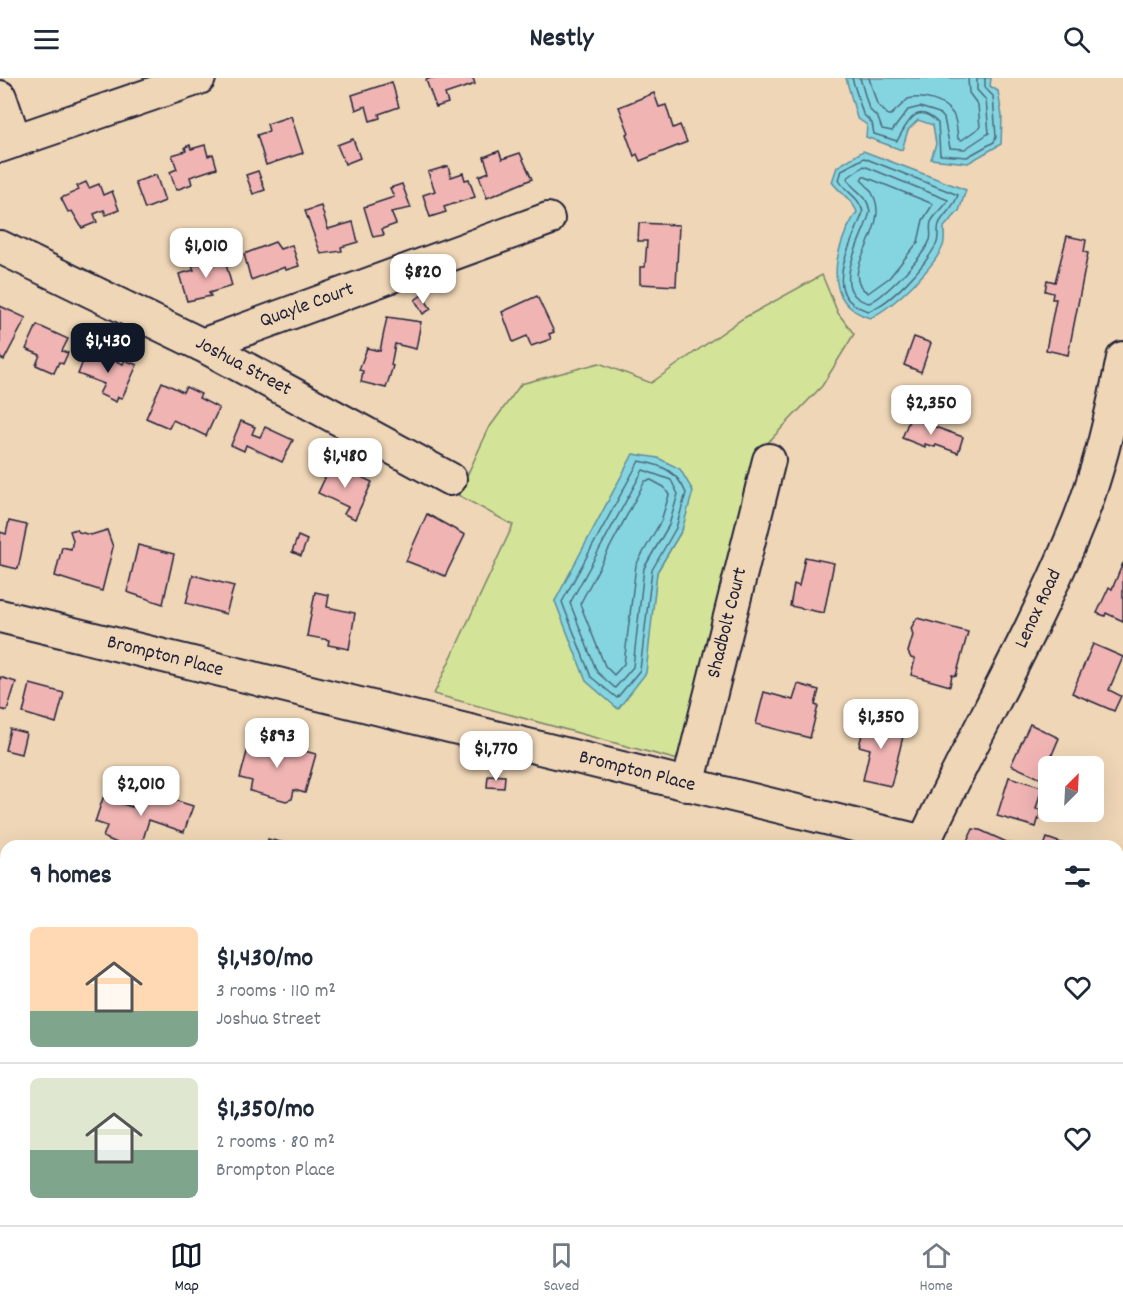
<!DOCTYPE html>
<html lang="en">
<head>
<meta charset="utf-8">
<style>
	body { margin:0; font-family:Dekko,sans-serif; background:#f2f2f3; color:#1f2937; height:100vh; display:flex; flex-direction:column; font-size:22px; white-space:nowrap }
	* { box-sizing:border-box; margin:0 }
	p { font-size:20px; color:#747a83 }
	.icon { flex:none; width:33px; height:33px; fill:none; stroke:currentColor; stroke-width:2; stroke-linecap:round; stroke-linejoin:round }
	.map { position:relative; flex:1; overflow:hidden }
	.sheet { position:absolute; left:0px; top:762px; width:1124px; height:386px; display:flex; flex-direction:column; background:#fff; border-radius:18px 18px 0 0; box-shadow:0 6px 24px #0002 }
	.sheet>* { flex:none }
	.needle { width:39px; rotate:24deg }
	.tools { position:absolute; left:1038px; top:678px; display:grid; gap:12px }
	.tools a { display:grid; place-items:center; width:66px; height:66px; border-radius:9px; background:#fff; box-shadow:0 6px 24px #0002; font-size:30px }
	.price { position:absolute; translate:-50% -51px; padding:0 14px; border-radius:12px; background:#fff; color:#222; font-size:20px; line-height:39px; filter:drop-shadow(0 2px 3px #0008) }
	.price::after { content:''; position:absolute; left:50%; top:36px; width:18px; height:14px; margin-left:-9px; background:inherit; clip-path:polygon(0 0,100% 0,50% 100%) }
	.price.on { background:#111827; color:#fff }
	ul { padding:0; list-style:none }
	li { display:flex; align-items:center; gap:18px; height:150px; padding:0 30px }
	li+li { border-top:2px solid #e0e1e3 }
	li span { display:grid; place-items:center; flex:none; width:168px; height:120px; border-radius:9px; color:#555 }
	li>.icon { margin-inline-start:auto }
	span .icon { width:72px; height:72px; fill:#fffc; stroke-width:1 }
	li b { font-size:26px }
	h2 { display:flex; justify-content:space-between; align-items:center; height:72px; padding:0 30px; font-size:26px }
	header { display:flex; justify-content:space-between; align-items:center; height:78px; padding:0 30px; background:#fff; font-size:27px; font-weight:700 }
	.tabs { display:flex; justify-content:space-around; align-items:center; height:84px; border-top:2px solid #e0e1e3; background:#fff; font-size:16px; color:#747a83 }
	.tabs a { display:grid; justify-items:center; gap:3px }
	.tabs .on { color:#111827 }
	.map>svg:first-child { display:block }
	.green { fill:#d3e397; stroke:#7a8269; stroke-width:1.5; fill-rule:evenodd }
	.water { fill:#85d5e0; stroke:#5d8d9e; stroke-width:1.5 }
	.lines { fill:none; stroke-linecap:round; stroke-linejoin:round }
	.shore { stroke:#4a6a7d; stroke-width:1.5 }
	.building { fill:#f0b4b3; stroke:#22223b; stroke-width:1.5 }
	.minor-casing { stroke:#22223b; stroke-width:36 }
	.path { stroke:#22223b; stroke-width:4; stroke-dasharray:4.5 4.5; stroke-linecap:butt }
	.minor { stroke:#efd6b6; stroke-width:32 }
	.labels { text-anchor:middle; dominant-baseline:central; stroke-width:4.5; stroke-linejoin:round; paint-order:stroke }
	.street-label { font-size:20px; fill:#22223b; stroke:#efd6b6 }
</style>
</head>
<body>
<header><svg class="icon" aria-label="menu" viewBox="0 0 24 24"><path d="M4 6h16M4 12h16M4 18h16"/></svg>Nestly<svg class="icon" aria-label="search" viewBox="0 0 24 24"><circle cx="10" cy="10" r="6"/><path d="M15 15l6 6"/></svg></header>
<div class="map">
<svg width="1123" height="1147" viewBox="0 0 1123 1147">
	<rect width="100%" height="100%" fill="#efd6b6"/>
	<filter id="ink" filterUnits="userSpaceOnUse"><feTurbulence type="fractalNoise" baseFrequency=".0167" numOctaves="2"/><feDisplacementMap in="SourceGraphic" scale="12" xChannelSelector="R" yChannelSelector="G"/><feConvolveMatrix kernelMatrix="1 2 1 2 8 2 1 2 1" color-interpolation-filters="sRGB"/></filter>
	<g filter="url(#ink)">
		<path class="green" d="M822,197L838,235L854,256L822,308L758,375L678,682L434,616L513,447L458,417L489,350L521,306L599,285L651,305L742,241ZM682,452L657,494L652,532L555,523L570,499Z"/>
		<g class="water">
			<path d="M846,0H991L990,8L998,13L1002,38L1001,66L968,85L931,81L936,66L933,47L918,42L908,52L902,72L866,59L867,47L857,40Z"/>
			<path d="M863,73L966,112L959,133L944,149C944,155 945,162 943,168C933,191 893,229 870,240C820,225 834,168 857,134C853,122 840,115 832,104L837,89Z"/>
			<path d="M633,376L658,380L680,391L693,413L682,452L657,494L646,595L618,631L586,603L555,523Z"/>
		</g>
		<g class="lines">
			<g class="shore">
				<path d="M852,0L863,36L872,45L874,56L897,63C907,46 915,22 938,45L940,77L967,79L994,64L996,59L993,18L985,10V0"/>
				<path d="M860,0L869,31L878,40L882,51L892,53L908,32L920,29L939,35L944,40L950,70L965,71L989,55L986,22L977,12V0"/>
				<path d="M869,0L877,26L888,37H891L908,21C922,17 945,23 953,36C957,43 957,53 958,61L962,62L980,49L978,27L969,15L968,0"/>
				<path d="M864,80L958,117C954,129 946,134 940,144C936,151 940,160 936,167C924,189 892,224 869,233C816,220 854,163 863,134C859,118 846,115 839,102L842,92Z"/>
				<path d="M864,88L948,122C945,130 935,135 931,144C929,150 932,156 930,162C924,178 884,219 869,225C824,214 867,155 870,133C866,113 854,115 847,100Z"/>
				<path d="M863,98L933,126L923,142L918,164L889,200L868,215C830,191 909,143 861,102Z"/>
				<path d="M639,383C662,387 677,393 686,415L676,450L652,492L640,592L617,620L591,599L562,524Z"/>
				<path d="M643,392L671,402L678,416L669,447L644,490L633,589L615,610L597,594L570,525Z"/>
				<path d="M651,402L664,409L669,417L661,443L636,487L624,586L614,597L605,588L580,526L645,403Z"/>
			</g>
		</g>
		<g class="building">
			<path d="M431,0H473L475,6L445,16L448,25L436,29L426,2Z"/>
			<path d="M392,4L399,29L379,36L380,40L370,43L366,28L356,32L352,17Z"/>
			<path d="M654,15L659,29L666,27L673,50L680,47L687,64L640,83L637,76L634,78L626,56L629,55L619,29Z"/>
			<path d="M291,38L303,75L266,87L257,57L269,53L267,46Z"/>
			<path d="M353,61L360,80L345,86L337,67Z"/>
			<path d="M190,67L191,71L205,67L208,78L213,76L217,90L190,99L192,106L176,112L170,94L177,91L172,77L186,73L185,69Z"/>
			<path d="M499,73L502,81L520,75L532,101L487,120L479,98L489,94L484,79Z"/>
			<path d="M448,88L451,99L463,95L465,102L469,101L475,119L444,129L446,134L430,139L423,117L435,113L428,94Z"/>
			<path d="M258,93L265,112L253,116L246,97Z"/>
			<path d="M156,97L165,123L145,131L135,104Z"/>
			<path d="M86,104L89,110L99,106L103,117L112,113L119,132L106,137L104,132L94,136L97,144L82,150L72,133L68,134L61,120L79,112L77,108Z"/>
			<path d="M402,106L411,130L391,134L396,146L382,151L384,157L373,159L364,129L394,119L390,110Z"/>
			<path d="M321,128L328,151L353,144L358,164L341,169L342,173L321,176L305,133Z"/>
			<path d="M639,145L679,147L676,208L640,206V189H645L647,163H638Z"/>
			<path d="M1067,158L1086,162L1084,174L1088,175L1068,277L1046,272L1056,221H1052L1053,215L1045,213L1047,202L1055,204Z"/>
			<path d="M275,164L280,171L292,167L299,188L286,192L285,189L251,202L244,176Z"/>
			<path d="M224,179L232,208L209,215L211,218L187,223L179,196L194,192L192,188Z"/>
			<path d="M422,217L431,231L423,236L415,222Z"/>
			<path d="M537,218L554,254L549,256L551,261L531,268L527,258L513,264L502,234Z"/>
			<path d="M0,228L26,240L4,282L0,280Z"/>
			<path d="M387,239L421,244L416,271L395,266L391,287L393,288L386,310L361,304L363,293L359,292L367,270L380,273Z"/>
			<path d="M37,247L68,261L62,273L68,275L63,286L59,284L54,295L36,287L40,277L26,271Z"/>
			<path d="M914,259L931,265L921,294L904,287Z"/>
			<path d="M88,271L123,286L125,282L137,287L122,320L118,319L116,324L99,316L104,306L78,296Z"/>
			<path d="M162,304L183,314L186,309L201,316L199,320L219,330L206,358L173,342L169,350L146,340Z"/>
			<path d="M910,340L963,359L958,375L936,367L935,369L925,366V369L902,360Z"/>
			<path d="M241,343L255,349L252,356L260,359L265,349L293,362L282,384L246,367L244,373L231,367Z"/>
			<path d="M332,385L372,404L355,441L344,436L348,429L318,415Z"/>
			<path d="M427,436L465,457L445,498L406,483Z"/>
			<path d="M9,443L27,447L18,491L0,487V454L6,456Z"/>
			<path d="M76,451L79,454L91,457L107,452L113,469L102,513L55,498L62,469L71,471L73,462L70,453Z"/>
			<path d="M298,458L307,462L301,478L292,474Z"/>
			<path d="M138,467L174,476L163,526L127,514Z"/>
			<path d="M805,479L834,485L824,535L790,528L794,506L799,508Z"/>
			<path d="M1123,485V543L1106,535L1105,538L1097,535L1109,509L1112,511Z"/>
			<path d="M193,497L234,508L226,536L186,525Z"/>
			<path d="M315,514L329,517L327,529L355,535L349,571L328,567L329,562L307,558Z"/>
			<path d="M917,540L968,554L956,598L952,597L950,608L911,597L915,581L911,580L908,574L913,557L911,550Z"/>
			<path d="M1093,566L1123,579L1109,612L1121,618L1114,633L1072,615Z"/>
			<path d="M0,599L16,604L7,633L0,631Z"/>
			<path d="M30,606L64,615L56,645L23,635Z"/>
			<path d="M798,606L819,612L815,627L818,628L810,660L756,646L764,614L793,622Z"/>
			<path d="M867,637L905,650L891,708L863,702L870,671L859,668Z"/>
			<path d="M1030,646L1059,660L1048,686L1053,688H1048V704L1011,687Z"/>
			<path d="M10,651L26,655L21,676L5,672Z"/>
			<path d="M251,659L316,676L305,715L294,712L292,721L286,723L250,713L252,703L240,700Z"/>
			<path d="M488,697L505,698L504,710L487,709Z"/>
			<path d="M1009,699L1042,709L1036,731L1041,732L1036,749L997,738Z"/>
			<path d="M138,711L193,728L184,754L149,742L141,768H124L103,759L107,748L95,744L103,720L132,729Z"/>
			<path d="M973,751L980,752L1013,767L965,768Z"/>
			<path d="M1047,760L1067,767V768H1044Z"/>
			<path d="M268,761L289,766L288,768H267Z"/>
			<path d="M1118,955L1123,956V976L1118,998Z"/>
			<path d="M566,1142H588L587,1147H566Z"/>
			<path d="M637,1142H662L673,1143V1147H636Z"/>
			<path d="M820,1142H873L872,1147H818Z"/>
		</g>
		<g class="lines">
			<defs>
				<g id="minor">
					<path d="M0,19L15,63"/>
					<path d="M0,68L199,0"/>
					<path d="M0,169L202,267L450,401"/>
					<path d="M202,267L548,141"/>
					<path d="M0,538L924,764"/>
					<path d="M688,707L769,382"/>
					<path d="M922,768C970,665 1028,565 1072,460C1097,403 1111,341 1123,280"/>
					<path d="M0,797L6,799"/>
					<path d="M0,850L6,848"/>
					<path d="M0,1001L6,1052"/>
					<path d="M1118,1058L1123,1059"/>
					<path d="M0,1089L6,1088"/>
					<path d="M20,1142L21,1147"/>
					<path d="M751,1147L752,1142"/>
				</g>
			</defs>
			<use href="#minor" class="minor-casing"/>
			<path class="path" d="M61,1142L62,1147"/>
			<use href="#minor" class="minor"/>
		</g>
	</g>
	<g class="labels">
		<g class="street-label">
			<text transform="translate(307 228) rotate(-20)">Quayle Court</text>
			<text transform="translate(243 289) rotate(28)">Joshua Street</text>
			<text transform="translate(1039 531) rotate(-65)">Lenox Road</text>
			<text transform="translate(728 545) rotate(-76)">Shadbolt Court</text>
			<text transform="translate(165 579) rotate(14)">Brompton Place</text>
			<text transform="translate(637 694) rotate(14)">Brompton Place</text>
		</g>
	</g>
</svg>
<div class="tools">
<a><svg class="needle" viewBox="-14 -14 28 28"><path d="M0-13l5 13h-10z" fill="#e53935"/><path d="M0 13l5-13h-10z" fill="#747a83"/></svg></a>
</div>
<b class="price" style="left:206px;top:201px">$1,010</b>
<b class="price" style="left:423px;top:227px">$820</b>
<b class="price on" style="left:108px;top:296px">$1,430</b>
<b class="price" style="left:931px;top:358px">$2,350</b>
<b class="price" style="left:345px;top:411px">$1,480</b>
<b class="price" style="left:881px;top:672px">$1,350</b>
<b class="price" style="left:277px;top:691px">$893</b>
<b class="price" style="left:496px;top:704px">$1,770</b>
<b class="price" style="left:141px;top:739px">$2,010</b>
<section class="sheet">
<h2>9 homes<svg class="icon" aria-label="filters" viewBox="0 0 24 24"><path d="M4 7h16M4 17h16"/><circle cx="9" cy="7" r="2"/><circle cx="15" cy="17" r="2"/></svg></h2>
<ul>
<li><span style="background:linear-gradient(#ffd9b3 70%,#7fa58c 0)"><svg class="icon" aria-label="home" viewBox="0 0 24 24"><path d="M3 11l9-7 9 7M6 9v11h12V9"/></svg></span><div><b>$1,430/mo</b><p>3 rooms · 110 m²</p><p>Joshua Street</p></div><svg class="icon" aria-label="heart" viewBox="0 0 24 24"><path d="M12 20l-8-8c-3-5 5-10 8-4 3-6 11-1 8 4z"/></svg></li>
<li><span style="background:linear-gradient(#dfe7d0 60%,#7fa58c 0)"><svg class="icon" aria-label="home" viewBox="0 0 24 24"><path d="M3 11l9-7 9 7M6 9v11h12V9"/></svg></span><div><b>$1,350/mo</b><p>2 rooms · 80 m²</p><p>Brompton Place</p></div><svg class="icon" aria-label="heart" viewBox="0 0 24 24"><path d="M12 20l-8-8c-3-5 5-10 8-4 3-6 11-1 8 4z"/></svg></li>
</ul>
</section>
</div>
<nav class="tabs">
<a class="on"><svg class="icon" aria-label="map" viewBox="0 0 24 24"><path d="M3 6l6-2 6 2 6-2v14l-6 2-6-2-6 2zM9 4v14M15 6v14"/></svg>Map</a>
<a><svg class="icon" aria-label="saved" viewBox="0 0 24 24"><path d="M7 4h10v16l-5-4-5 4z"/></svg>Saved</a>
<a><svg class="icon" aria-label="home" viewBox="0 0 24 24"><path d="M3 11l9-7 9 7M6 9v11h12V9"/></svg>Home</a>
</nav>
</body>
</html>
